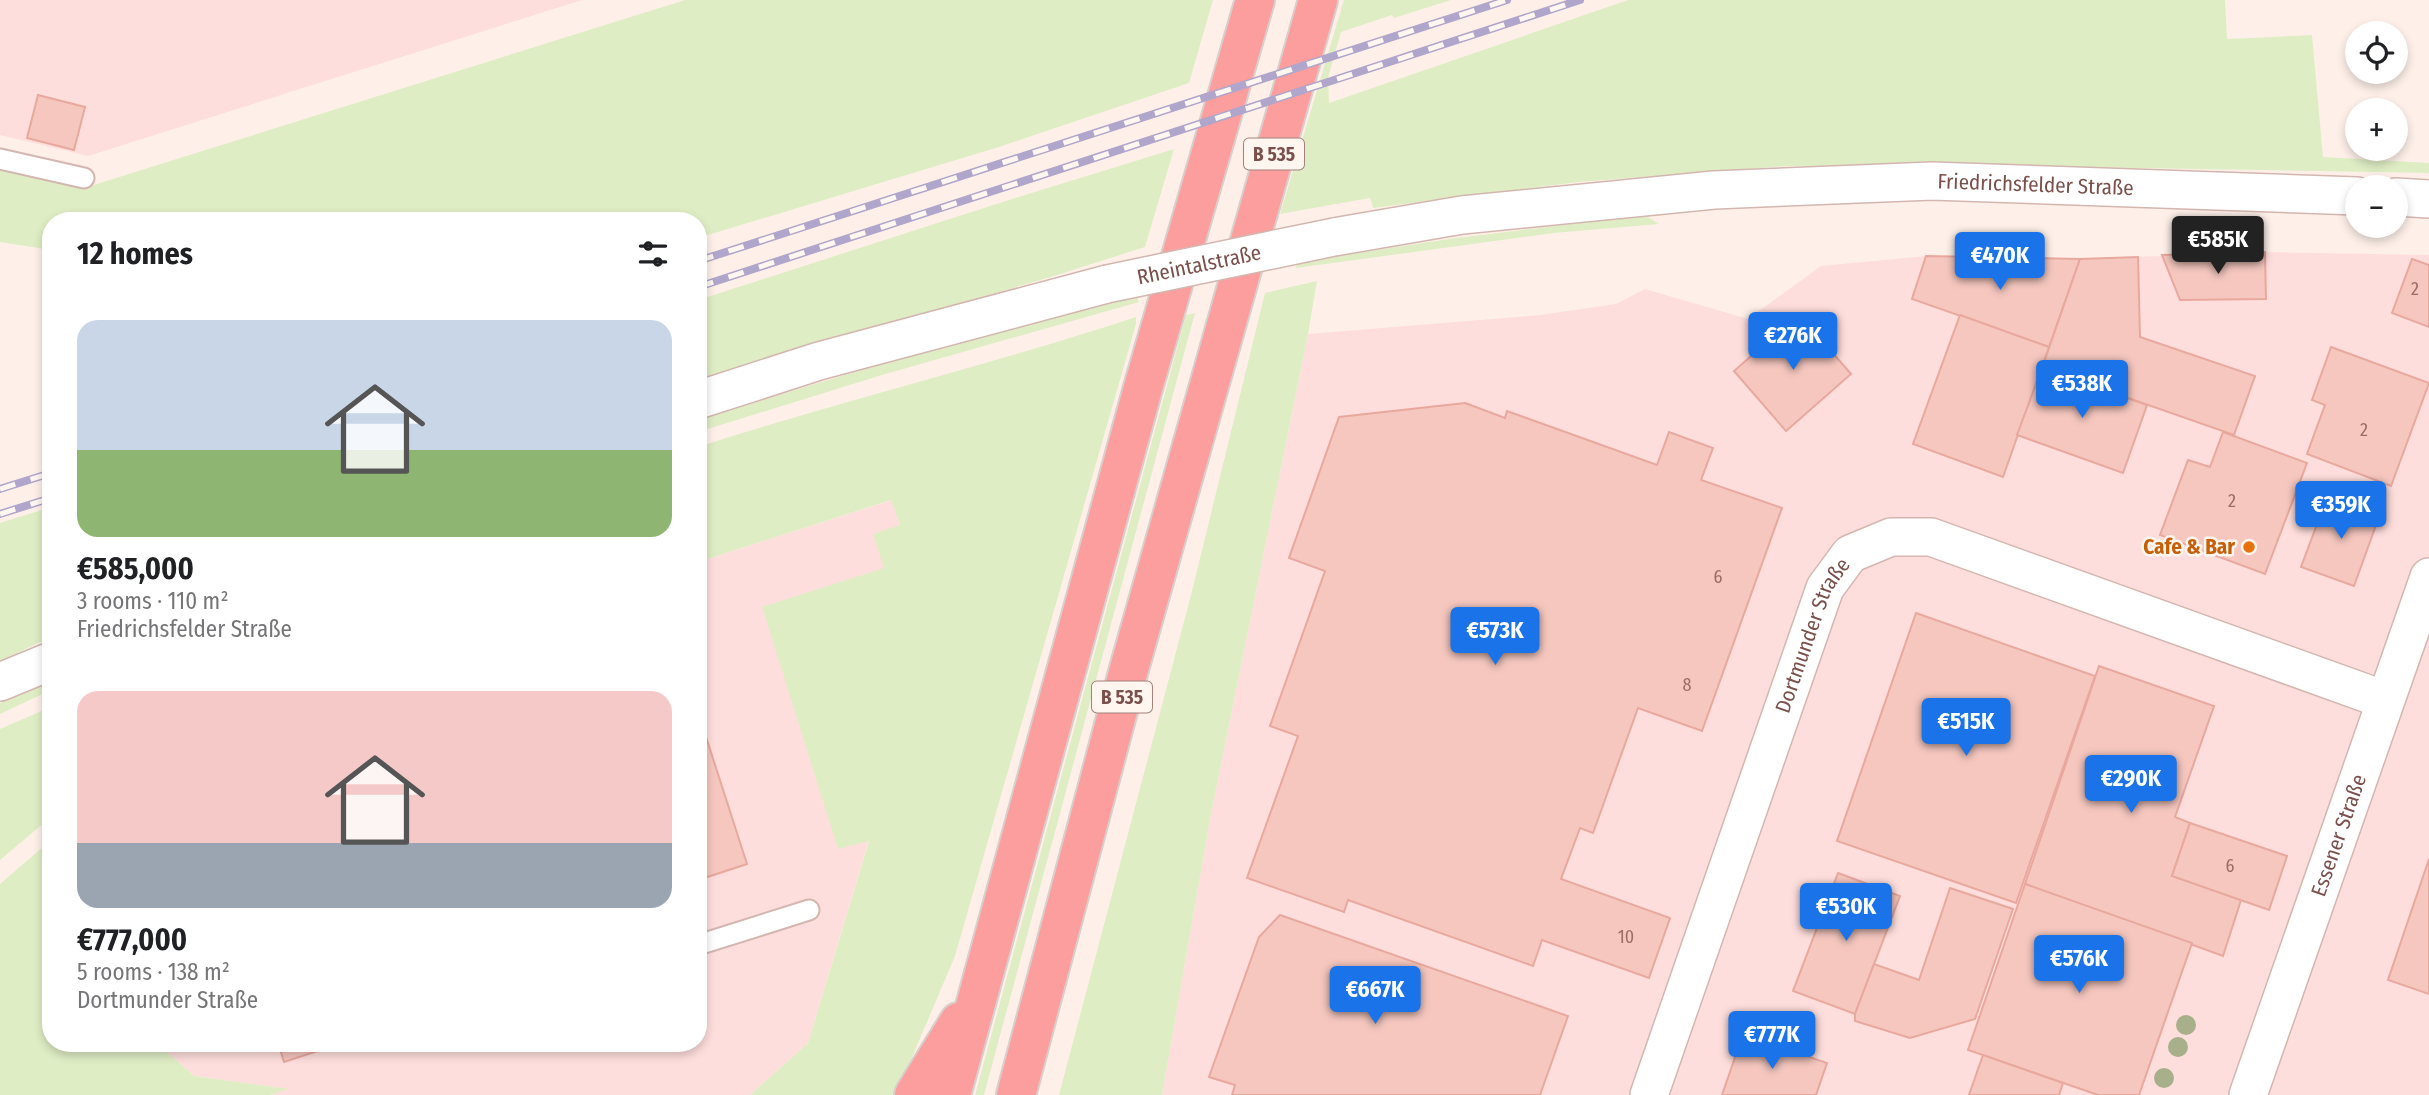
<!DOCTYPE html>
<html lang="en">
<head>
<meta charset="utf-8">
<style>
	body { margin:0; font-family:"Fira Sans Condensed",sans-serif; background:#f6f6f6; color:#202124; height:100vh; display:flex; flex-direction:column; font-size:26px; white-space:nowrap }
	* { box-sizing:border-box; margin:0 }
	p { font-size:23px; color:#757577 }
	.icon { flex:none; width:38px; height:38px; fill:none; stroke:currentColor; stroke-width:2; stroke-linecap:round; stroke-linejoin:round }
	.map { position:relative; flex:1; overflow:hidden }
	.panel { position:absolute; left:42px; top:212px; width:665px; height:840px; display:flex; flex-direction:column; background:#fff; border-radius:28px; box-shadow:0 4px 10px #0003 }
	.panel>* { flex:none }
	.fabs { position:absolute; left:2345px; top:21px; display:grid; gap:14px }
	.fabs a { display:grid; place-items:center; width:63px; height:63px; border-radius:50%; background:#fff; box-shadow:0 4px 10px #0003; font-size:35px }
	.price { position:absolute; translate:-50% -60px; padding:0 16px; border-radius:7px; background:#1a73e8; color:#fff; font-size:23px; line-height:46px; filter:drop-shadow(0 2px 4px #0008) }
	.price::after { content:''; position:absolute; left:50%; top:42px; width:21px; height:16px; margin-left:-10px; background:inherit; clip-path:polygon(0 0,100% 0,50% 100%) }
	.price.on { background:#222; color:#fff }
	ul { padding:0; list-style:none }
	li { display:grid; align-content:center; gap:14px; height:371px; padding:0 35px }
	li span { display:grid; place-items:center; height:217px; border-radius:21px; color:#555 }
	li>.icon { margin-inline-start:auto }
	span .icon { width:126px; height:126px; fill:#fffc; stroke-width:1 }
	li b { font-size:30px }
	h2 { display:flex; justify-content:space-between; align-items:center; height:84px; padding:0 35px; font-size:30px }
	.map>svg:first-child { display:block }
	.commercial { fill:#fededc }
	.green { fill:#dfedc5 }
	.building { fill:#f5c7bf; stroke:#e9a89e; stroke-width:2 }
	.lines { fill:none; stroke-linecap:round; stroke-linejoin:round }
	.lane-casing { stroke:#d4b6b0; stroke-width:23 }
	.street-casing { stroke:#d4b6b0; stroke-width:40 }
	.highway-casing { stroke:#dacecc; stroke-width:42 }
	.lane { stroke:#fff; stroke-width:19 }
	.street { stroke:#fff; stroke-width:37 }
	.highway { stroke:#fb9e9d; stroke-width:38 }
	.rail-casing { stroke:#b0a5ca; stroke-width:8 }
	.rail { stroke:#fff6f0; stroke-width:5; stroke-dasharray:16; stroke-linecap:butt }
	.street-bridge-casing { stroke:#d4b6b0; stroke-width:40; stroke-linecap:butt }
	.street-bridge { stroke:#fff; stroke-width:37 }
	.tree { fill:#a7af8b }
	.food-dot { fill:#e8710a; stroke:#fff6f0; stroke-width:2.5 }
	.labels { text-anchor:middle; dominant-baseline:central; stroke-width:5; stroke-linejoin:round; paint-order:stroke }
	.number-label { font-size:18px; fill:#9a6d67 }
	.shield { fill:#fff6f0; stroke:#a3817c; stroke-width:2 }
	.shield-label { font-size:19px; font-weight:bold; fill:#7b4f4a }
	.street-label { font-size:21px; fill:#7b4f4a; stroke:#fff6f0 }
	.food-label { font-size:21px; font-weight:bold; fill:#c56008; stroke:#fff6f0; text-anchor:end }
</style>
</head>
<body>
<div class="map">
<svg width="2429" height="1095" viewBox="0 0 2429 1095">
	<rect width="100%" height="100%" fill="#fef0e9"/>
	<g class="commercial">
		<path d="M0,0H582L88,156L0,135Z"/>
		<path d="M2265,252L2429,255V1095H1162L1210,819L1308,334L1540,315L1616,304L1645,289L1748,319L1821,266L1926,256L2080,259Z"/>
		<path d="M892,500L900,526L884,568L838,848L869,840L808,1043L750,1095H270L287,1089L194,1076L157,1043H698V562Z"/>
	</g>
	<g class="green">
		<path d="M685,0H1213L1189,83L999,147L698,238V220H51V250L0,242V170L87,187Z"/>
		<path d="M1344,0H1451L1394,18L1392,15L1341,32L1328,78L1329,103L1628,0H2225L2227,39L2312,35L2323,157L2429,163V173L1958,165L1788,166L1578,182L1373,208L1370,198L1280,214Z"/>
		<path d="M1174,149L1145,247L1054,276L698,379V300L1015,198Z"/>
		<path d="M1645,215L1659,224L1554,233L1296,268L1297,262L1449,239Z"/>
		<path d="M1317,281L1308,334L1210,819L1162,1095H1059L1191,595L1265,293Z"/>
		<path d="M1137,297L1139,302L882,375L698,432V420L936,347Z"/>
		<path d="M1195,313L984,1095H975L1186,315Z"/>
		<path d="M1136,317V324L955,956L905,1074L893,1095H750L808,1043L869,841L838,849L762,607L884,568L873,534L900,525L891,500L698,562V447C843,400 991,365 1136,317Z"/>
		<path d="M51,507V637L0,661V523Z"/>
		<path d="M51,679V690L0,714V703Z"/>
		<path d="M51,707V817L0,860V729Z"/>
		<path d="M51,840V1043H157L194,1076L289,1089L270,1095H0V884Z"/>
	</g>
	<g class="building">
		<path d="M38,95L85,107L74,150L27,138Z"/>
		<path d="M2265,252L2266,299L2180,300L2162,255Z"/>
		<path d="M1926,256L2080,259L2049,347L1912,299Z"/>
		<path d="M2138,257L2140,337L2255,376L2234,435L2042,368L2080,259Z"/>
		<path d="M2412,259L2429,265V327L2392,313Z"/>
		<path d="M1799,314L1851,374L1786,431L1734,371Z"/>
		<path d="M1960,315L2049,347L2003,477L1913,444Z"/>
		<path d="M2331,347L2429,383L2391,486L2307,454L2325,405L2312,400Z"/>
		<path d="M2042,368L2147,405L2123,473L2017,435Z"/>
		<path d="M1465,403L1505,418L1507,411L1657,465L1669,432L1713,448L1701,480L1782,508L1702,731L1638,708L1593,833L1580,828L1561,879L1670,918L1649,978L1542,940L1533,966L1348,900L1344,912L1247,878L1298,736L1270,726L1325,571L1289,558L1339,417Z"/>
		<path d="M2223,432L2307,463L2265,574L2160,535L2188,460L2210,467Z"/>
		<path d="M2328,495L2380,514L2354,586L2301,567Z"/>
		<path d="M1916,613L2095,676L2016,903L1837,841Z"/>
		<path d="M2099,666L2214,706L2175,817L2190,823L2172,876L2241,900L2223,956L2025,884Z"/>
		<path d="M698,712L747,864L698,880Z"/>
		<path d="M2190,823L2287,856L2269,910L2172,876Z"/>
		<path d="M2429,859V994L2388,980Z"/>
		<path d="M1838,873L1900,896L1855,1014L1793,991Z"/>
		<path d="M2025,884L2192,943L2139,1095H2098L1968,1050Z"/>
		<path d="M1950,888L2013,909L1975,1019L1910,1038L1855,1021V1014L1874,964L1919,980Z"/>
		<path d="M1280,915L1568,1016L1540,1095H1232L1235,1085L1209,1077L1259,937Z"/>
		<path d="M1743,1034L1827,1063L1816,1095H1722Z"/>
		<path d="M278,1043H342L284,1062Z"/>
		<path d="M1983,1055L2063,1083L2059,1095H1969Z"/>
	</g>
	<g class="lines">
		<defs>
			<g id="lane">
				<path d="M0,159L84,178"/>
				<path d="M698,945L809,910"/>
			</g>
			<g id="street">
				<path d="M2396,197L2429,199"/>
				<path id="s1" d="M1334,237L1462,215L1714,190L1932,181L2357,196"/>
				<path d="M698,400L819,361L1107,284"/>
				<path d="M0,682L51,661"/>
				<path id="s2" d="M1649,1095L1825,588L1850,554L1891,537H1931L2385,700"/>
				<path id="s3" d="M2248,1095L2429,577"/>
			</g>
			<g id="highway">
				<path d="M914,1095L959,1022"/>
				<path d="M951,1095L1143,388L1255,0"/>
				<path d="M1016,1095L1129,669L1318,0"/>
			</g>
		</defs>
		<use href="#lane" class="lane-casing"/>
		<use href="#street" class="street-casing"/>
		<use href="#highway" class="highway-casing"/>
		<use href="#lane" class="lane"/>
		<use href="#street" class="street"/>
		<use href="#highway" class="highway"/>
		<defs>
			<g id="rail">
				<path d="M698,261L1507,0"/>
				<path d="M698,287L1580,0"/>
				<path d="M0,489L51,473"/>
				<path d="M0,514L51,498"/>
			</g>
		</defs>
		<use href="#rail" class="rail-casing"/>
		<use href="#rail" class="rail"/>
		<defs>
			<g id="street-bridge">
				<path id="s4" d="M1107,284L1334,237"/>
			</g>
		</defs>
		<use href="#street-bridge" class="street-bridge-casing"/>
		<use href="#street-bridge" class="street-bridge"/>
	</g>
	<g class="tree">
		<circle cx="2186" cy="1025" r="10"/>
		<circle cx="2178" cy="1047" r="10"/>
		<circle cx="2164" cy="1078" r="10"/>
	</g>
	<circle class="food-dot" cx="2249" cy="547" r="7"/>
	<g class="labels">
		<g class="number-label">
			<text x="2415" y="289">2</text>
			<text x="2364" y="430">2</text>
			<text x="2232" y="501">2</text>
			<text x="1718" y="577">6</text>
			<text x="1687" y="685">8</text>
			<text x="2230" y="866">6</text>
			<text x="1626" y="937">10</text>
		</g>
		<g class="shield">
			<rect x="1244" y="138.5" width="60" height="31" rx="5"/>
			<rect x="1092" y="681.5" width="60" height="31" rx="5"/>
		</g>
		<g class="shield-label">
			<text x="1274" y="154">B 535</text>
			<text x="1122" y="697">B 535</text>
		</g>
		<g class="street-label">
			<text stroke="none"><textPath href="#s1" startOffset="705">Friedrichsfelder Straße</textPath></text>
			<text stroke="none"><textPath href="#s4" startOffset="94">Rheintalstraße</textPath></text>
			<text stroke="none"><textPath href="#s2" startOffset="488">Dortmunder Straße</textPath></text>
			<text stroke="none"><textPath href="#s3" startOffset="275">Essener Straße</textPath></text>
		</g>
		<g class="food-label">
			<text x="2235" y="547">Cafe &amp; Bar</text>
		</g>
	</g>
</svg>
<div class="fabs">
<a><svg class="icon" aria-label="locate" viewBox="0 0 24 24"><circle cx="12" cy="12" r="6"/><path d="M12 2v4M12 18v4M2 12h4M18 12h4"/></svg></a>
<a>+</a>
<a>−</a>
</div>
<b class="price on" style="left:2218px;top:276px">€585K</b>
<b class="price" style="left:2000px;top:292px">€470K</b>
<b class="price" style="left:1793px;top:372px">€276K</b>
<b class="price" style="left:2082px;top:420px">€538K</b>
<b class="price" style="left:2341px;top:541px">€359K</b>
<b class="price" style="left:1495px;top:667px">€573K</b>
<b class="price" style="left:1966px;top:758px">€515K</b>
<b class="price" style="left:2131px;top:815px">€290K</b>
<b class="price" style="left:1846px;top:943px">€530K</b>
<b class="price" style="left:2079px;top:995px">€576K</b>
<b class="price" style="left:1375px;top:1026px">€667K</b>
<b class="price" style="left:1772px;top:1071px">€777K</b>
<section class="panel">
<h2>12 homes<svg class="icon" aria-label="filters" viewBox="0 0 24 24"><path d="M4 7h16M4 17h16"/><circle cx="9" cy="7" r="2"/><circle cx="15" cy="17" r="2"/></svg></h2>
<ul>
<li><span style="background:linear-gradient(#c9d6e8 60%,#8fb573 0)"><svg class="icon" aria-label="home" viewBox="0 0 24 24"><path d="M3 11l9-7 9 7M6 9v11h12V9"/></svg></span><div><b>€585,000</b><p>3 rooms · 110 m²</p><p>Friedrichsfelder Straße</p></div></li>
<li><span style="background:linear-gradient(#f6c9c9 70%,#9aa5b1 0)"><svg class="icon" aria-label="home" viewBox="0 0 24 24"><path d="M3 11l9-7 9 7M6 9v11h12V9"/></svg></span><div><b>€777,000</b><p>5 rooms · 138 m²</p><p>Dortmunder Straße</p></div></li>
</ul>
</section>
</div>
</body>
</html>
